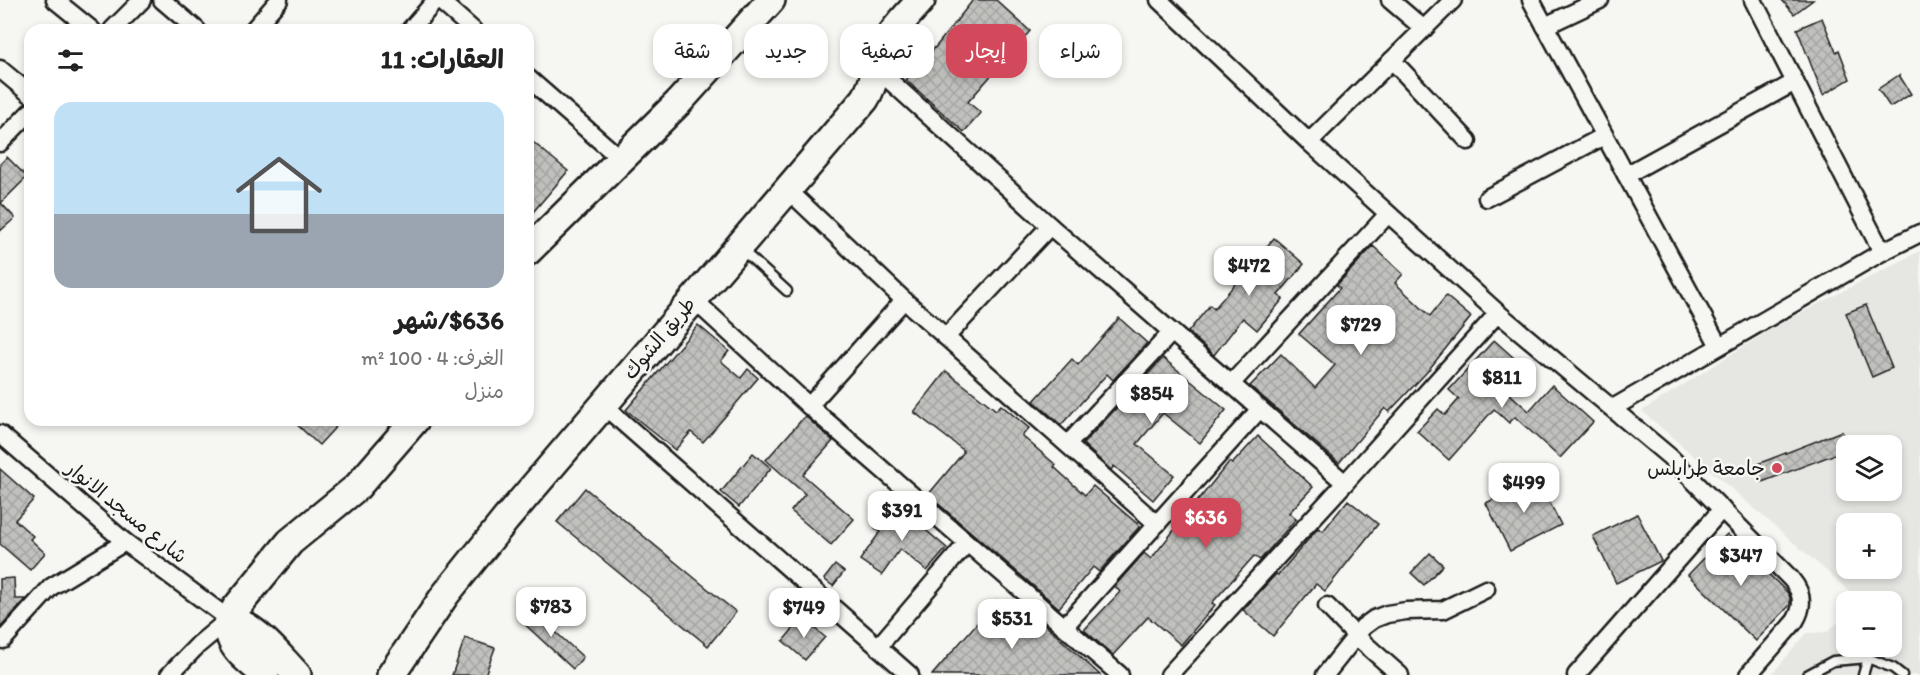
<!DOCTYPE html>
<html lang="ar">
<head>
<meta charset="utf-8">
<style>
	body { margin:0; font-family:Itim,"Playpen Sans Arabic",sans-serif; background:#f2f2f2; color:#222; direction:rtl; height:100vh; display:flex; flex-direction:column; font-size:22px; white-space:nowrap }
	* { box-sizing:border-box; margin:0 }
	p { font-size:20px; color:#767676 }
	.icon { flex:none; width:33px; height:33px; fill:none; stroke:currentColor; stroke-width:2; stroke-linecap:round; stroke-linejoin:round }
	.map { position:relative; flex:1; overflow:hidden; direction:ltr }
	.sheet { position:absolute; left:24px; top:24px; width:510px; height:402px; display:flex; flex-direction:column; background:#fff; border-radius:18px; box-shadow:0 3px 9px #0003; direction:rtl }
	.sheet>* { flex:none }
	.guide { position:absolute; left:552px; top:24px; width:570px; height:54px; direction:rtl; display:flex; gap:12px }
	.controls { position:absolute; left:1836px; top:435px; display:grid; gap:12px }
	.controls a { display:grid; place-items:center; width:66px; height:66px; border-radius:12px; background:#fff; box-shadow:0 3px 9px #0003; font-size:30px }
	.price { position:absolute; translate:-50% -51px; padding:0 14px; border-radius:12px; background:#fff; color:#222; font-size:20px; line-height:39px; filter:drop-shadow(0 2px 3px #0008) }
	.price::after { content:''; position:absolute; left:50%; top:36px; width:18px; height:14px; margin-left:-9px; background:inherit; clip-path:polygon(0 0,100% 0,50% 100%) }
	.price.on { background:#d1495b; color:#fff }
	ul { padding:0; list-style:none }
	li { display:grid; align-content:center; gap:12px; height:318px; padding:0 30px }
	li+li { border-top:2px solid #e0e0e0 }
	li span { display:grid; place-items:center; height:186px; border-radius:18px; color:#555 }
	li>.icon { margin-inline-start:auto }
	span .icon { width:108px; height:108px; fill:#fffc; stroke-width:1 }
	li b { font-size:26px }
	h2 { display:flex; justify-content:space-between; align-items:center; height:72px; padding:0 30px; font-size:26px }
	.chip { padding:0 21px; border-radius:18px; background:#fff; box-shadow:0 3px 9px #0003; font-size:21px; line-height:54px }
	.chip.on { background:#d1495b; color:#fff }
	.map>svg:first-child { display:block }
	.built { fill:#e6e6e2; fill-rule:evenodd }
	.building { fill:url(#building-cross-hatch); stroke:#1c1c1c; stroke-width:1.5 }
	.lines { fill:none; stroke-linecap:round; stroke-linejoin:round }
	.lane-casing { stroke:#1c1c1c; stroke-width:13 }
	.street-casing { stroke:#1c1c1c; stroke-width:21 }
	.primary-casing { stroke:#1c1c1c; stroke-width:32 }
	.lane { stroke:#f6f6f2; stroke-width:8 }
	.street { stroke:#f6f6f2; stroke-width:16 }
	.primary { stroke:#f6f6f2; stroke-width:27 }
	.poi-dot { fill:#d1495b; stroke:#f6f6f2; stroke-width:2 }
	.labels { text-anchor:middle; dominant-baseline:central; stroke-width:5; stroke-linejoin:round; paint-order:stroke }
	.street-label { font-size:20px; fill:#1c1c1c; stroke:#f6f6f2 }
	.poi-label { font-size:20px; fill:#1c1c1c; stroke:#f6f6f2; text-anchor:end }
</style>
</head>
<body>
<div class="map">
<svg width="1920" height="675" viewBox="0 0 1920 675">
	<defs>
		<pattern id="building-cross-hatch" width="8" height="8" patternUnits="userSpaceOnUse" patternTransform="scale(1.5)"><rect width="8" height="8" fill="#c0c0bd"/><path d="M0 0l8 8M0 8l8-8" fill="none" stroke="#a4a4a2"/></pattern>
	</defs>
	<rect width="100%" height="100%" fill="#f6f6f2"/>
	<filter id="ink" filterUnits="userSpaceOnUse"><feTurbulence type="fractalNoise" baseFrequency=".0167" numOctaves="2"/><feDisplacementMap in="SourceGraphic" scale="12" xChannelSelector="R" yChannelSelector="G"/><feConvolveMatrix kernelMatrix="1 2 1 2 8 2 1 2 1" color-interpolation-filters="sRGB"/></filter>
	<g filter="url(#ink)">
		<path class="built" d="M1920,251V675H1771L1807,633L1827,632L1846,615V646H1892V602L1861,601L1642,411L1776,326ZM1846,446H1892V490H1846ZM1846,524H1892V568H1846Z"/>
		<g class="building">
			<path d="M973,0H996L1030,31L968,102L981,113L964,132L906,80L938,44Z"/>
			<path d="M1782,0H1813L1794,14Z"/>
			<path d="M1822,18L1836,52L1839,50L1850,79L1823,95L1797,29Z"/>
			<path d="M1899,75L1911,94L1890,107L1878,89Z"/>
			<path d="M528,138L568,171L528,218Z"/>
			<path d="M7,157L27,177L1,203L15,218L0,231V164Z"/>
			<path d="M1274,238L1304,264L1278,295L1283,299L1257,330L1243,318L1214,355L1188,332L1210,305L1214,309Z"/>
			<path d="M1373,246L1403,274L1395,283L1430,316L1446,296L1471,317L1426,373L1389,412L1385,408L1339,463L1250,386L1281,354L1315,388L1335,365L1299,334L1340,288L1337,285Z"/>
			<path d="M1866,305L1892,368L1872,377L1846,313Z"/>
			<path d="M1119,318L1147,343L1113,380L1107,374L1061,425L1034,401L1072,359L1078,365Z"/>
			<path d="M698,325L729,351L721,361L741,378L748,369L758,378L703,442L691,432L675,450L626,410Z"/>
			<path d="M1494,340L1514,358L1494,380L1529,411L1552,385L1593,422L1560,458L1515,417L1509,423L1494,409L1449,460L1417,431L1438,409L1445,415L1459,399L1449,390Z"/>
			<path d="M1163,358L1226,410L1200,443L1163,413L1137,444L1174,475L1153,500L1114,466L1111,470L1083,444Z"/>
			<path d="M946,371L996,410L1001,405L1029,428L1022,436L1056,465L1054,467L1085,495L1093,486L1140,526L1099,572L1093,567L1059,608L928,495L963,453V450L914,412Z"/>
			<path d="M805,416L833,441L803,475L854,519L831,545L791,511L805,494L766,460Z"/>
			<path d="M292,420H342L319,445Z"/>
			<path d="M1842,431L1846,443V450L1762,482L1755,465Z"/>
			<path d="M1258,436L1313,487L1289,513L1296,519L1260,560L1254,556L1212,603L1215,605L1181,645L1148,617L1113,655L1084,630L1120,592L1115,586L1144,553L1151,559L1229,462L1232,464Z"/>
			<path d="M753,453L771,468L739,507L721,492Z"/>
			<path d="M0,469L34,499L15,520L33,536L30,539L45,553L30,570L0,544Z"/>
			<path d="M1537,477L1561,525L1510,551L1486,503Z"/>
			<path d="M585,488L736,612L708,646L557,522Z"/>
			<path d="M1348,500L1378,524L1325,591L1316,584L1273,636L1243,610L1276,574L1278,575L1318,528L1323,531Z"/>
			<path d="M895,504L947,548L927,571L900,549L882,575L860,560L880,532L875,528Z"/>
			<path d="M1637,514L1661,561L1616,583L1593,536Z"/>
			<path d="M1727,534L1787,592L1790,597V605L1756,641L1688,575Z"/>
			<path d="M1430,553L1443,565L1424,585L1411,573Z"/>
			<path d="M835,565L844,572L833,586L824,579Z"/>
			<path d="M14,578L15,599H26L0,628V579Z"/>
			<path d="M997,600L1032,631L1041,621L1100,675H932Z"/>
			<path d="M529,608L583,657L573,669L519,619Z"/>
			<path d="M802,618L825,637L805,660L783,641Z"/>
			<path d="M465,638L495,648L485,675H452Z"/>
		</g>
		<g class="lines">
			<defs>
				<g id="lane">
					<path d="M740,248L787,291"/>
					<path d="M1807,675L1833,661L1868,658L1893,668L1902,675"/>
					<path d="M1863,675L1868,658"/>
				</g>
				<g id="street">
					<path d="M55,0L92,30"/>
					<path d="M162,0L197,30"/>
					<path d="M439,0L473,30"/>
					<path d="M1159,0L1309,142L1498,313L1670,457L1791,579C1803,593 1804,606 1795,621L1748,675"/>
					<path d="M1390,0L1424,29"/>
					<path d="M1531,0L1719,346"/>
					<path d="M1753,0L1882,252"/>
					<path d="M1545,26L1600,0"/>
					<path d="M112,30L142,0"/>
					<path d="M253,30L279,0"/>
					<path d="M410,30L436,0"/>
					<path d="M1392,60L1468,141"/>
					<path d="M0,69L30,94"/>
					<path d="M877,69L1050,226L1345,483"/>
					<path d="M528,78L622,160"/>
					<path d="M1309,142L1453,0"/>
					<path d="M0,143L30,112"/>
					<path d="M1626,175L1795,82"/>
					<path d="M787,189L904,300L1157,524"/>
					<path d="M1487,198L1604,136"/>
					<path d="M693,299L809,406L1120,675"/>
					<path d="M946,337L1050,226"/>
					<path d="M1231,384L1388,214"/>
					<path d="M603,405L910,675"/>
					<path d="M809,406L904,300"/>
					<path d="M1613,408L1882,252L1920,233"/>
					<path d="M0,434L125,542L229,619L198,645L169,675"/>
					<path d="M1068,444L1172,332"/>
					<path d="M1327,606L1357,637L1400,675"/>
					<path d="M1064,627L1260,409"/>
					<path d="M3,640L51,587L125,542"/>
					<path d="M878,647L967,543"/>
					<path d="M1169,675L1345,483L1498,313"/>
					<path d="M1325,675L1363,627L1374,619L1387,614L1406,611L1443,610L1486,589"/>
					<path d="M1576,675L1722,509"/>
				</g>
				<g id="primary">
					<path d="M528,251L678,103L771,0"/>
					<path d="M229,619C258,628 277,654 297,675"/>
					<path d="M265,675C243,655 217,641 236,608L290,542L357,487L415,420"/>
					<path d="M391,675L445,595L506,519L865,99C876,82 875,66 883,49C891,31 908,15 921,0"/>
				</g>
			</defs>
			<use href="#lane" class="lane-casing"/>
			<use href="#street" class="street-casing"/>
			<use href="#primary" class="primary-casing"/>
			<use href="#lane" class="lane"/>
			<use href="#street" class="street"/>
			<use href="#primary" class="primary"/>
		</g>
	</g>
	<circle class="poi-dot" cx="1777" cy="468" r="6"/>
	<g class="labels">
		<g class="street-label">
			<text transform="translate(659 338) rotate(-50)">طريق الشوك</text>
			<text transform="translate(127 512) rotate(39)">شارع مسجد الانوار</text>
		</g>
		<g class="poi-label">
			<text x="1765" y="468">جامعة طرابلس</text>
		</g>
	</g>
</svg>
<div class="controls">
<a><svg class="icon" aria-label="layers" viewBox="0 0 24 24"><path d="M12 4l9 5-9 5-9-5zM3 14l9 5 9-5"/></svg></a>
<a>+</a>
<a>−</a>
</div>
<b class="price" style="left:1249px;top:297px">$472</b>
<b class="price" style="left:1361px;top:356px">$729</b>
<b class="price" style="left:1502px;top:409px">$811</b>
<b class="price" style="left:1152px;top:425px">$854</b>
<b class="price" style="left:1524px;top:514px">$499</b>
<b class="price" style="left:902px;top:542px">$391</b>
<b class="price on" style="left:1206px;top:549px">$636</b>
<b class="price" style="left:1741px;top:587px">$347</b>
<b class="price" style="left:551px;top:638px">$783</b>
<b class="price" style="left:804px;top:639px">$749</b>
<b class="price" style="left:1012px;top:650px">$531</b>
<div class="guide">
<a class="chip">شراء</a>
<a class="chip on">إيجار</a>
<a class="chip">تصفية</a>
<a class="chip">جديد</a>
<a class="chip">شقة</a>
</div>
<section class="sheet">
<h2>العقارات: 11<svg class="icon" aria-label="filters" viewBox="0 0 24 24"><path d="M4 7h16M4 17h16"/><circle cx="9" cy="7" r="2"/><circle cx="15" cy="17" r="2"/></svg></h2>
<ul>
<li><span style="background:linear-gradient(#bfe0f5 60%,#9aa5b1 0)"><svg class="icon" aria-label="home" viewBox="0 0 24 24"><path d="M3 11l9-7 9 7M6 9v11h12V9"/></svg></span><div><b>$636/شهر</b><p>الغرف: 4 · 100 m²</p><p>منزل</p></div></li>
</ul>
</section>
</div>
</body>
</html>
